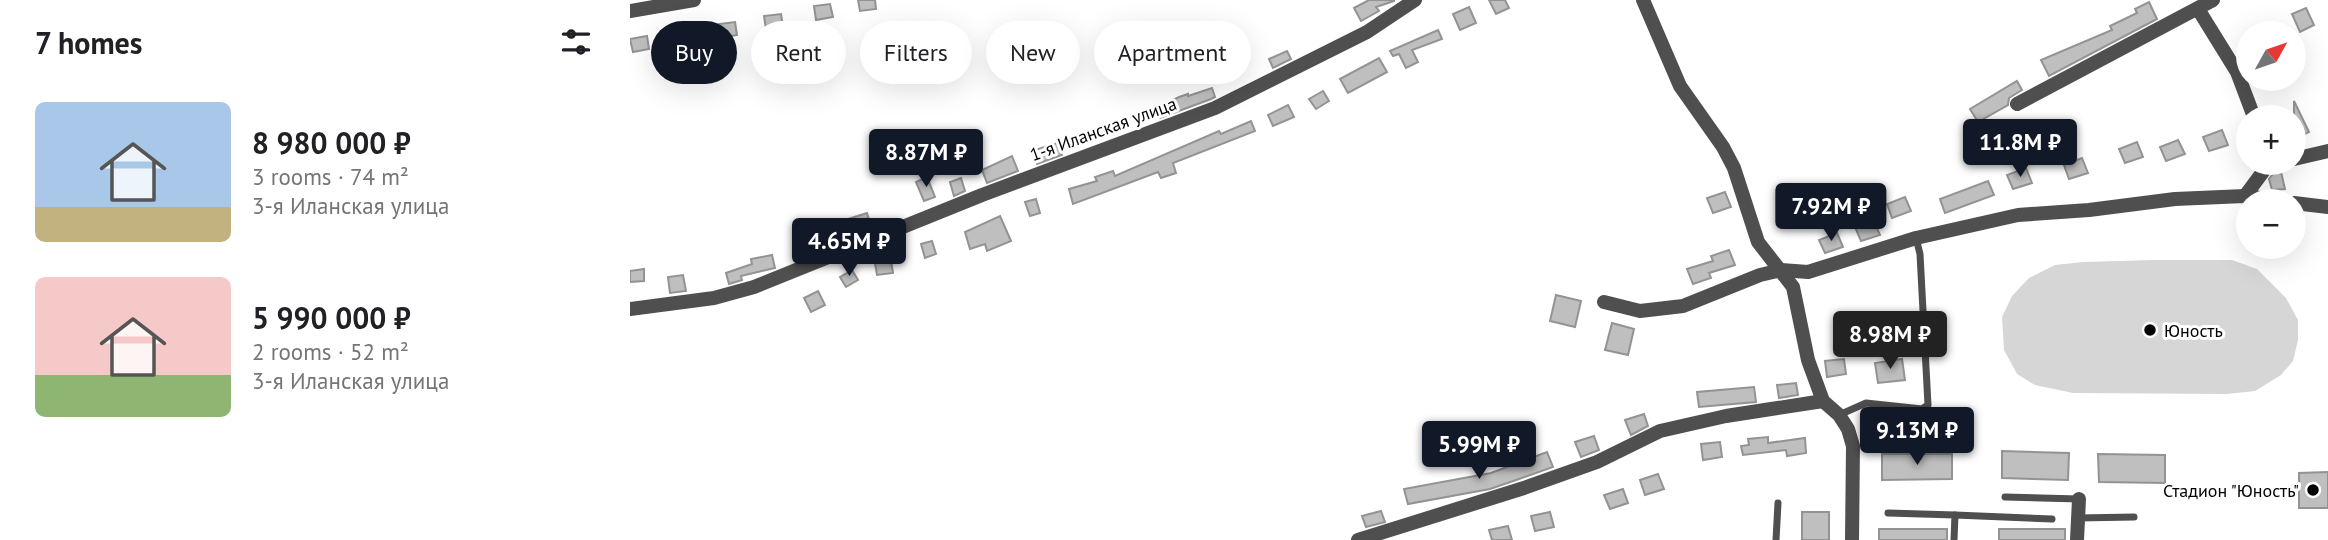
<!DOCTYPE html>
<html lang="en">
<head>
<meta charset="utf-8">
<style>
	body { margin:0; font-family:"PT Sans",sans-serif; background:#f2f2f2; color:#202124; height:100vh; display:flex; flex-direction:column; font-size:26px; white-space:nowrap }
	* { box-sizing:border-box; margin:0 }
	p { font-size:23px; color:#757577 }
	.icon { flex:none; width:38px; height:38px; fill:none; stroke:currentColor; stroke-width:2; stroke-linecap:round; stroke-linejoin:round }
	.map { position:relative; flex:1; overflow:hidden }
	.side { display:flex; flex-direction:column; background:#fff; width:630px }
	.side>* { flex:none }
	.guide { position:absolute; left:21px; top:21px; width:665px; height:63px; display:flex; gap:14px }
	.needle { width:46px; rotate:50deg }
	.buttons { position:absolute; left:1606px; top:21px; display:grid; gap:14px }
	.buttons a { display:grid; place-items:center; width:70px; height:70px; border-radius:50%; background:#fff; box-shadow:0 7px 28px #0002; font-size:35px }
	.price { position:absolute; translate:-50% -60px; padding:0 16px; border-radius:7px; background:#111827; color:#fff; font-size:23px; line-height:46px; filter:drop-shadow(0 2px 4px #0008) }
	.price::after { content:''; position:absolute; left:50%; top:42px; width:21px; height:16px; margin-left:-10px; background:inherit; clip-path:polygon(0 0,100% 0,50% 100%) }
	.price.selected { background:#222; color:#fff }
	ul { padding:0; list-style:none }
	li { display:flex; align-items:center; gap:21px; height:175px; padding:0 35px }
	li span { display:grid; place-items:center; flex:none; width:196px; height:140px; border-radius:10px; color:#555 }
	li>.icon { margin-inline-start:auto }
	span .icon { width:84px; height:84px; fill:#fffc; stroke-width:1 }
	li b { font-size:30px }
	h2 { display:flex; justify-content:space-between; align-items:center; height:84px; padding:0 35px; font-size:30px }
	.chip { padding:0 24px; border-radius:32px; background:#fff; box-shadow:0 7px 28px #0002; font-size:24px; line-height:63px }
	.chip.selected { background:#111827; color:#fff }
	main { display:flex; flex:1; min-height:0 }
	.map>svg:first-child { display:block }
	.garden { fill:#d6d6d6 }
	.building { fill:#bfbfbf; stroke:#939393; stroke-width:2 }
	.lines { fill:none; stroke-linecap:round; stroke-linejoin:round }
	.service { stroke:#4f4f4f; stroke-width:7 }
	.minor { stroke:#4f4f4f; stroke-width:14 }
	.poi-dot { fill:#000; stroke:#fff; stroke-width:2.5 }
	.labels { text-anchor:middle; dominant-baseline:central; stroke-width:6; stroke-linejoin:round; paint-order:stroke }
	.street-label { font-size:18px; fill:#000; stroke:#fff }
	.poi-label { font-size:18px; fill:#000; stroke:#fff; text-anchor:start }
</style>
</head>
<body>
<main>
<section class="side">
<h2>7 homes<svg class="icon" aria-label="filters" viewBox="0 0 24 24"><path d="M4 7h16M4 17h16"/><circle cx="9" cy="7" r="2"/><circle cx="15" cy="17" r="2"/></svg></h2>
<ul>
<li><span style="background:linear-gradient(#a9c7e8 75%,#c2b280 0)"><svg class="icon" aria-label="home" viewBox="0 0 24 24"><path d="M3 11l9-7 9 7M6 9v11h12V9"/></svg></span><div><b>8 980 000 ₽</b><p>3 rooms · 74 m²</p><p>3-я Иланская улица</p></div></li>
<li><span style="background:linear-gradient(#f6c9c9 70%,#8fb573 0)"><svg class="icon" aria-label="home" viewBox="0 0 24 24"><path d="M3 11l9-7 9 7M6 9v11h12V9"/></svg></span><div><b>5 990 000 ₽</b><p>2 rooms · 52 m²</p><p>3-я Иланская улица</p></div></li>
</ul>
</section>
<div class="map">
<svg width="1698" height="540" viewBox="0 0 1698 540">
	<rect width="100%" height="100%" fill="#fff"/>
	<path class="garden" d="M1524,260H1602L1627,269L1656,298L1668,320V340L1663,361L1651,375L1625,391L1597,394L1443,393L1405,385L1387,374L1374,350L1372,317L1382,296L1399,278L1425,265L1453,262Z"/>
	<g class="building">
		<path d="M228,0H245L246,9L230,11Z"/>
		<path d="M739,0H764V1L746,7L749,11L731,21L724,8Z"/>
		<path d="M859,0H875L879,8L866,14Z"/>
		<path d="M1519,2L1527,19L1419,76L1411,60L1482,30L1480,26L1507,13L1505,9Z"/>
		<path d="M200,4L203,17L186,20L184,6Z"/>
		<path d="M839,7L846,23L830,30L823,14Z"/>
		<path d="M1676,8L1684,25L1670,32L1662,14Z"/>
		<path d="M151,14L153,27L136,29L134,16Z"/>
		<path d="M105,22L107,35L91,38L89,24Z"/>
		<path d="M808,30L812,39L782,50L788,62L776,68L769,54L763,56L760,51Z"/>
		<path d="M17,36L19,49L3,52L0,39Z"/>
		<path d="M657,51L661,59L643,68L639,59Z"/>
		<path d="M749,58L757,72L718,93L710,79Z"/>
		<path d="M1387,81L1392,90L1379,98L1378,105L1348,122L1340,109Z"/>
		<path d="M582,88L585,97L581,99L530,118L526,109L549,97L558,94V96Z"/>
		<path d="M693,91L699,101L686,109L679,99Z"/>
		<path d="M1664,101L1679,132L1664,139Z"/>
		<path d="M658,105L664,117L643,126L638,115Z"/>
		<path d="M621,121L625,131L543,163L546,173L531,178L528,172L443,204L439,189L467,181L465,177L483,171L485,176L589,131L591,134Z"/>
		<path d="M1592,130L1598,145L1579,151L1573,137Z"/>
		<path d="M1548,140L1555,154L1536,161L1530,147Z"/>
		<path d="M1507,142L1513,157L1495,163L1489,149Z"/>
		<path d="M428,143L432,155L407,164L402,151Z"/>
		<path d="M382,156L388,171L357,183L352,170Z"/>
		<path d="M1452,158L1458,173L1439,179L1434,165Z"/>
		<path d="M1396,168L1402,183L1383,189L1377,175Z"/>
		<path d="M1651,172L1655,189L1642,190L1639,179L1643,174Z"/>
		<path d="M297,177L305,197L294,201L286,182Z"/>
		<path d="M331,178L335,191L324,196L320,182Z"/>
		<path d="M1358,181L1364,195L1315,213L1310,199Z"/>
		<path d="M1095,192L1101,207L1083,213L1077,198Z"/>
		<path d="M1275,197L1281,211L1262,218L1257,204Z"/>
		<path d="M406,199L410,213L400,216L395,202Z"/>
		<path d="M237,213L241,226L210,236L212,240L202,245L195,233L215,220Z"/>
		<path d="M370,216L381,241L357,251L355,244L340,249L335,232Z"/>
		<path d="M1243,220L1250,235L1231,241L1225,227Z"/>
		<path d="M1207,233L1213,247L1195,253L1189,240Z"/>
		<path d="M302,241L306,254L295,258L291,244Z"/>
		<path d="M1099,250L1105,265L1079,273L1081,278L1063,284L1057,269L1083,261L1081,256Z"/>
		<path d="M142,255L145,268L111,276L112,280L99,284L96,273L122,264L121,259Z"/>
		<path d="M261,261L263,273L247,275L245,263Z"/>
		<path d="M14,269V281L0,282V271Z"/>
		<path d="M222,270L228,280L216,287L210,277Z"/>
		<path d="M53,275L56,291L40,293L38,277Z"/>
		<path d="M188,291L195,305L181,312L174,298Z"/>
		<path d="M926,295L951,301L945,327L920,321Z"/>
		<path d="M982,323L1004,329L998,355L975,350Z"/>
		<path d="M1214,359L1216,374L1197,377L1195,361Z"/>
		<path d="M1272,359L1275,380L1248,383L1245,363Z"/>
		<path d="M1166,383L1168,395L1149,398L1147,385Z"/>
		<path d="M1124,387L1126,402L1069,407L1067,392Z"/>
		<path d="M1014,414L1018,426L1001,435L995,420Z"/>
		<path d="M964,436L969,450L951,457L945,442Z"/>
		<path d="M1138,437V443L1175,438L1176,453L1157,456L1156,450L1113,455L1111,446L1119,445L1118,439Z"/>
		<path d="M1090,442L1092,457L1073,460L1071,444Z"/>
		<path d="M1372,451L1439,453L1438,480L1372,478Z"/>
		<path d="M917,452L923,467L889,479L860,489L778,504L774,489L861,473Z"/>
		<path d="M1252,454H1322V479L1252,480Z"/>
		<path d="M1468,454L1535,455V483L1469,482Z"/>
		<path d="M1698,472V508H1669V473Z"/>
		<path d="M1028,474L1034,489L1015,495L1010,480Z"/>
		<path d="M993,489L998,503L980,509L974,495Z"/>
		<path d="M751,511L755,522L736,527L732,516Z"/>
		<path d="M920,512L924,527L905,531L901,516Z"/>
		<rect x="1172" y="512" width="27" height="28"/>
		<path d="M878,526L882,540H862L859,530Z"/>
		<rect x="1249" y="529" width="68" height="11"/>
		<rect x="1369" y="529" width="66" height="11"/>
	</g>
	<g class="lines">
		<g class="service">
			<path d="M1209,415L1236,403L1292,409L1298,405L1290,254L1286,238"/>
			<path d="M1375,497L1449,499"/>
			<path d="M1258,513L1325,515L1324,540"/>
			<path d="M1325,515L1422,519"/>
			<path d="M1448,518L1504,517"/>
			<path d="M1146,540L1148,503"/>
		</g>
		<g class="minor">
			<path d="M1013,0L1050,86L1093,147L1104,168L1128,242L1163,287L1178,360L1193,401L1209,415L1218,429L1223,446L1222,540"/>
			<path d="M1568,9L1607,72L1624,117"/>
			<path d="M0,11L64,0"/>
			<path d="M1387,104L1583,0"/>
			<path d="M1664,159L1698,151"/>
			<path d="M1615,196L1638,165L1648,163"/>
			<path d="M1664,203L1698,207"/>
			<path d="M974,302L1010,311L1053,306L1130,275L1151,270L1178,272L1286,238L1388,215L1459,210L1545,199L1615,196L1653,201"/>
			<path d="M0,309L84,298L124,287L352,195L585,108L737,32L785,0"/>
			<path d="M728,540L894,488L967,462L1030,431L1096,416L1193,401"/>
			<path d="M1447,540L1449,499"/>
		</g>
	</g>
	<g class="poi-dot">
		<circle cx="1520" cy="330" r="7"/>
		<circle cx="1683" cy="490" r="7"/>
	</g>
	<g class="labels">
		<g class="street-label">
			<text transform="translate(473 129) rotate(-20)">1-я Иланская улица</text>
		</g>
		<g class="poi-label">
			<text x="1534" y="330">Юность</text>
			<text x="1669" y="490" text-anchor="end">Стадион "Юность"</text>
		</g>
	</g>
</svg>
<div class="buttons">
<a><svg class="needle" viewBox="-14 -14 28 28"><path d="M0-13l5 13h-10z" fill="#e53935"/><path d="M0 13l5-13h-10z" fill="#757577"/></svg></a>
<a>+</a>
<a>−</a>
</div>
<b class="price" style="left:1390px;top:179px">11.8M ₽</b>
<b class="price" style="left:296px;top:189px">8.87M ₽</b>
<b class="price" style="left:1201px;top:243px">7.92M ₽</b>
<b class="price" style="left:219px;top:278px">4.65M ₽</b>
<b class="price selected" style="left:1260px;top:371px">8.98M ₽</b>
<b class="price" style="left:1287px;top:467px">9.13M ₽</b>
<b class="price" style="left:849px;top:481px">5.99M ₽</b>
<div class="guide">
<a class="chip selected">Buy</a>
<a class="chip">Rent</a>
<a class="chip">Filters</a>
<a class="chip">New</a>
<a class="chip">Apartment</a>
</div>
</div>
</main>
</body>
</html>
